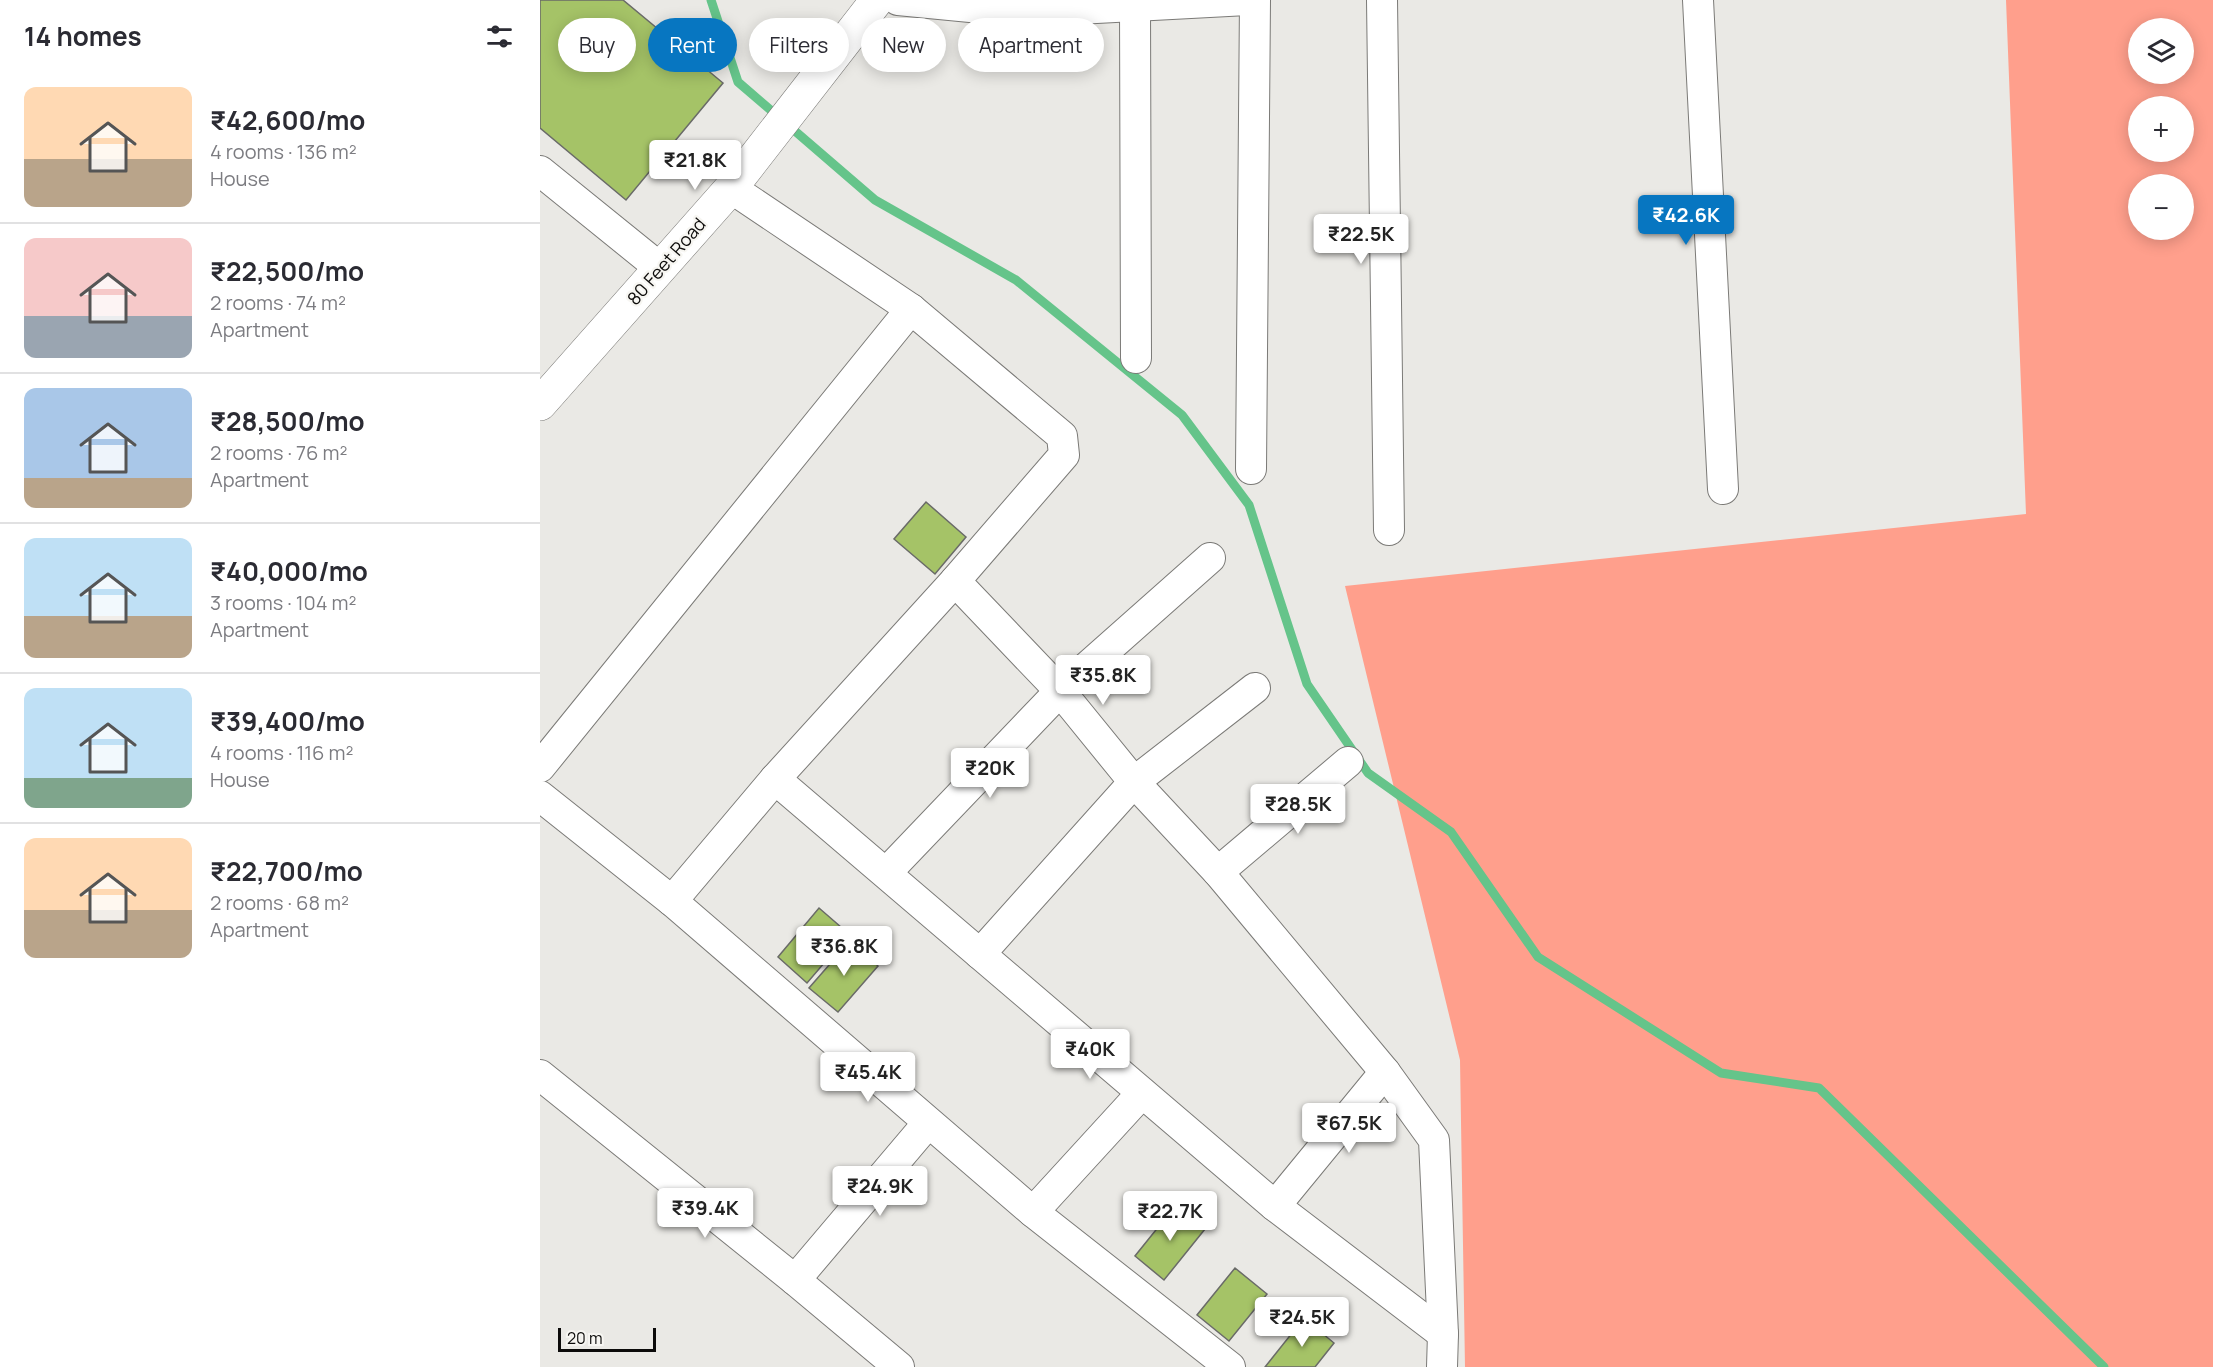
<!DOCTYPE html>
<html lang="en">
<head>
<meta charset="utf-8">
<style>
	body { margin:0; font-family:Manrope,sans-serif; background:#f2f2f3; color:#2b2b33; height:100vh; display:flex; flex-direction:column; font-size:22px; white-space:nowrap }
	* { box-sizing:border-box; margin:0 }
	p { font-size:20px; color:#7c7c81 }
	.icon { flex:none; width:33px; height:33px; fill:none; stroke:currentColor; stroke-width:2; stroke-linecap:round; stroke-linejoin:round }
	.map { position:relative; flex:1; overflow:hidden }
	.sheet { display:flex; flex-direction:column; background:#fff; width:540px }
	.sheet>* { flex:none }
	.top-card { position:absolute; left:18px; top:18px; width:570px; height:54px; display:flex; gap:12px }
	.buttons { position:absolute; left:1588px; top:18px; display:grid; gap:12px }
	.buttons a { display:grid; place-items:center; width:66px; height:66px; border-radius:50%; background:#fff; box-shadow:0 3px 15px #0003; font-size:30px }
	.scale { position:absolute; left:18px; bottom:15px; width:98px; box-sizing:border-box; padding-left:6px; border:3px solid #0c0b0a; border-top:0; font-size:16px; line-height:21px; white-space:nowrap; color:#0c0b0a; -webkit-text-stroke:4px #f7f6f2; paint-order:stroke }
	.price { position:absolute; translate:-50% -51px; padding:0 14px; border-radius:6px; background:#fff; color:#222; font-size:20px; line-height:39px; filter:drop-shadow(0 2px 3px #0008) }
	.price::after { content:''; position:absolute; left:50%; top:36px; width:18px; height:14px; margin-left:-9px; background:inherit; clip-path:polygon(0 0,100% 0,50% 100%) }
	.price.active { background:#0776c1; color:#fff }
	ul { padding:0; list-style:none }
	li { display:flex; align-items:center; gap:18px; height:150px; padding:0 24px }
	li+li { border-top:2px solid #e1e1e2 }
	li span { display:grid; place-items:center; flex:none; width:168px; height:120px; border-radius:12px; color:#555 }
	li>.icon { margin-inline-start:auto }
	span .icon { width:72px; height:72px; fill:#fffc; stroke-width:1 }
	li b { font-size:26px }
	h2 { display:flex; justify-content:space-between; align-items:center; height:72px; padding:0 24px; font-size:26px }
	.chip { padding:0 21px; border-radius:27px; background:#fff; box-shadow:0 3px 15px #0003; font-size:21px; line-height:54px }
	.chip.active { background:#0776c1; color:#fff }
	main { display:flex; flex:1; min-height:0 }
	.map>svg:first-child { display:block }
	.green { fill:#ff9f8c; fill-rule:evenodd }
	.lines { fill:none; stroke-linecap:round; stroke-linejoin:round }
	.stream { stroke:#65c48a; stroke-width:9 }
	.building { fill:#a5c367; stroke:#6a6b68; stroke-width:1.5 }
	.minor-casing { stroke:#7b7a77; stroke-width:32 }
	.tertiary-casing { stroke:#7b7a77; stroke-width:34 }
	.minor { stroke:#fff; stroke-width:30 }
	.tertiary { stroke:#fff; stroke-width:33 }
	.labels { text-anchor:middle; dominant-baseline:central; stroke-width:4.5; stroke-linejoin:round; paint-order:stroke }
	.street-label { font-size:18px; fill:#0c0b0a; stroke:#f7f6f2 }
</style>
</head>
<body>
<main>
<section class="sheet">
<h2>14 homes<svg class="icon" aria-label="filters" viewBox="0 0 24 24"><path d="M4 7h16M4 17h16"/><circle cx="9" cy="7" r="2"/><circle cx="15" cy="17" r="2"/></svg></h2>
<ul>
<li><span style="background:linear-gradient(#ffd9b3 60%,#b9a48a 0)"><svg class="icon" aria-label="home" viewBox="0 0 24 24"><path d="M3 11l9-7 9 7M6 9v11h12V9"/></svg></span><div><b>₹42,600/mo</b><p>4 rooms · 136 m²</p><p>House</p></div></li>
<li><span style="background:linear-gradient(#f6c9c9 65%,#9aa5b1 0)"><svg class="icon" aria-label="home" viewBox="0 0 24 24"><path d="M3 11l9-7 9 7M6 9v11h12V9"/></svg></span><div><b>₹22,500/mo</b><p>2 rooms · 74 m²</p><p>Apartment</p></div></li>
<li><span style="background:linear-gradient(#a9c7e8 75%,#b9a48a 0)"><svg class="icon" aria-label="home" viewBox="0 0 24 24"><path d="M3 11l9-7 9 7M6 9v11h12V9"/></svg></span><div><b>₹28,500/mo</b><p>2 rooms · 76 m²</p><p>Apartment</p></div></li>
<li><span style="background:linear-gradient(#bfe0f5 65%,#b9a48a 0)"><svg class="icon" aria-label="home" viewBox="0 0 24 24"><path d="M3 11l9-7 9 7M6 9v11h12V9"/></svg></span><div><b>₹40,000/mo</b><p>3 rooms · 104 m²</p><p>Apartment</p></div></li>
<li><span style="background:linear-gradient(#bfe0f5 75%,#7fa58c 0)"><svg class="icon" aria-label="home" viewBox="0 0 24 24"><path d="M3 11l9-7 9 7M6 9v11h12V9"/></svg></span><div><b>₹39,400/mo</b><p>4 rooms · 116 m²</p><p>House</p></div></li>
<li><span style="background:linear-gradient(#ffd9b3 60%,#b9a48a 0)"><svg class="icon" aria-label="home" viewBox="0 0 24 24"><path d="M3 11l9-7 9 7M6 9v11h12V9"/></svg></span><div><b>₹22,700/mo</b><p>2 rooms · 68 m²</p><p>Apartment</p></div></li>
</ul>
</section>
<div class="map">
<svg width="1673" height="1367" viewBox="0 0 1673 1367">
	<rect width="100%" height="100%" fill="#eae9e5"/>
	<path class="green" d="M1466,0H1673V1367H925L920,1060L805,586L1486,514ZM1599,28H1644V74H1599ZM1599,106H1644V152H1599ZM1599,184H1644V230H1599Z"/>
	<g class="lines">
		<path class="stream" d="M171,0L198,82L335,200L476,280L642,415L709,505L767,684L828,773L911,832L998,957L1181,1073L1279,1088L1564,1367"/>
	</g>
	<g class="building">
		<path d="M0,0H83L183,83L86,200L0,128Z"/>
		<path d="M386,502L426,537L395,574L354,539Z"/>
		<path d="M279,908L309,934L267,983L238,957Z"/>
		<path d="M310,941L338,966L298,1012L269,988Z"/>
		<path d="M636,1205L665,1229L624,1280L595,1256Z"/>
		<path d="M695,1268L727,1294L689,1341L657,1315Z"/>
		<path d="M764,1318L794,1343L775,1367H725Z"/>
	</g>
	<g class="lines">
		<defs>
			<g id="minor">
				<path d="M358,0L481,12L707,0"/>
				<path d="M842,0L849,530"/>
				<path d="M1158,0L1183,489"/>
				<path d="M595,6L596,358"/>
				<path d="M0,171L120,268"/>
				<path d="M191,188L371,309L522,436L524,455L415,581L520,691L594,782L678,872L845,1072L894,1140L903,1334L902,1367"/>
				<path d="M711,469L715,0"/>
				<path d="M0,767L371,309"/>
				<path d="M235,779L735,1206L903,1334"/>
				<path d="M0,796L132,901L493,1212L690,1367"/>
				<path d="M678,872L808,762"/>
				<path d="M346,873L520,691L670,558"/>
				<path d="M132,901L235,779L415,581"/>
				<path d="M440,954L594,782L715,688"/>
				<path d="M0,1075L255,1280L359,1367"/>
				<path d="M735,1206L845,1072"/>
				<path d="M493,1212L602,1093"/>
				<path d="M255,1280L388,1123"/>
			</g>
			<path id="tertiary" d="M0,404L191,188L337,0"/>
		</defs>
		<use href="#minor" class="minor-casing"/>
		<use href="#tertiary" class="tertiary-casing"/>
		<use href="#minor" class="minor"/>
		<use href="#tertiary" class="tertiary"/>
	</g>
	<g class="labels">
		<g class="street-label">
			<text transform="translate(126 261) rotate(-49)">80 Feet Road</text>
		</g>
	</g>
</svg>
<div class="buttons">
<a><svg class="icon" aria-label="layers" viewBox="0 0 24 24"><path d="M12 4l9 5-9 5-9-5zM3 14l9 5 9-5"/></svg></a>
<a>+</a>
<a>−</a>
</div>
<div class="scale">20 m</div>
<b class="price" style="left:155px;top:191px">₹21.8K</b>
<b class="price active" style="left:1146px;top:246px">₹42.6K</b>
<b class="price" style="left:821px;top:265px">₹22.5K</b>
<b class="price" style="left:563px;top:706px">₹35.8K</b>
<b class="price" style="left:450px;top:799px">₹20K</b>
<b class="price" style="left:758px;top:835px">₹28.5K</b>
<b class="price" style="left:304px;top:977px">₹36.8K</b>
<b class="price" style="left:550px;top:1080px">₹40K</b>
<b class="price" style="left:328px;top:1103px">₹45.4K</b>
<b class="price" style="left:809px;top:1154px">₹67.5K</b>
<b class="price" style="left:340px;top:1217px">₹24.9K</b>
<b class="price" style="left:165px;top:1239px">₹39.4K</b>
<b class="price" style="left:630px;top:1242px">₹22.7K</b>
<b class="price" style="left:762px;top:1348px">₹24.5K</b>
<div class="top-card">
<a class="chip">Buy</a>
<a class="chip active">Rent</a>
<a class="chip">Filters</a>
<a class="chip">New</a>
<a class="chip">Apartment</a>
</div>
</div>
</main>
</body>
</html>
